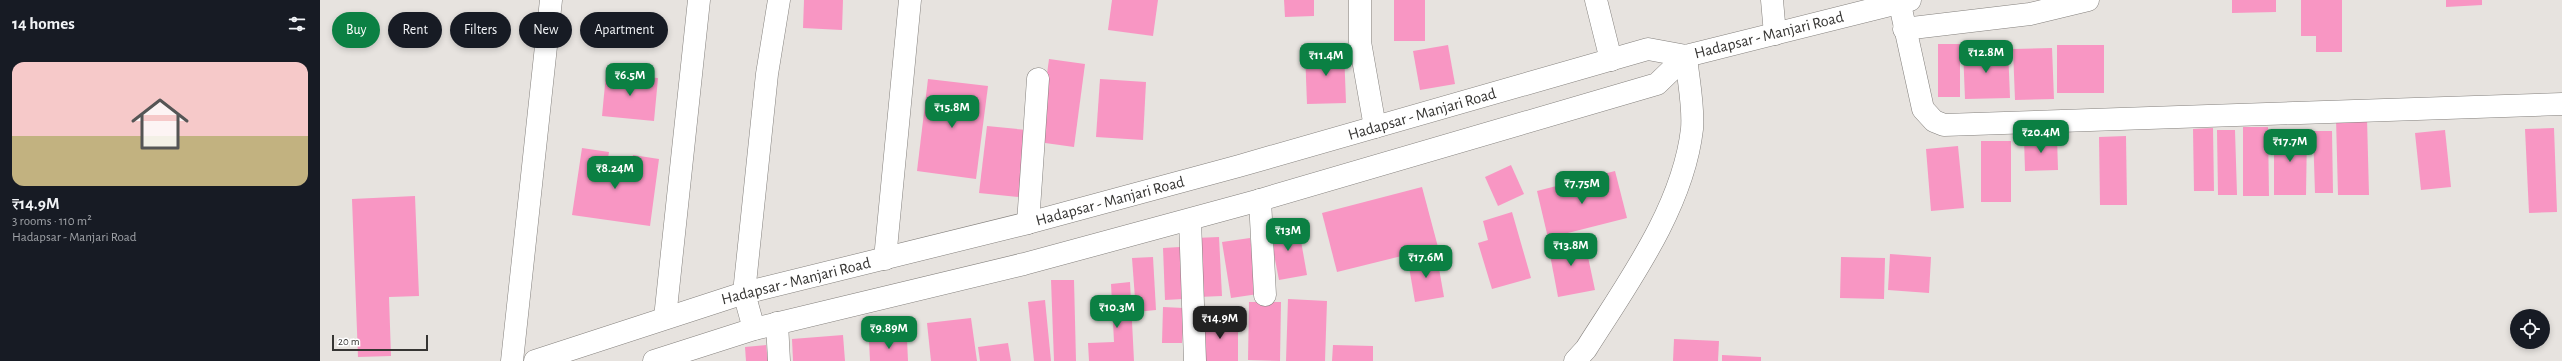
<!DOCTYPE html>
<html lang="en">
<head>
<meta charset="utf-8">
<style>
	body { margin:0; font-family:"Alegreya Sans",sans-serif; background:#20242c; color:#f1f3f6; height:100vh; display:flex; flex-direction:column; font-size:15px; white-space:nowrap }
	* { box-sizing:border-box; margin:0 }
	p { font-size:13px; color:#9ea1a6 }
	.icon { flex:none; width:22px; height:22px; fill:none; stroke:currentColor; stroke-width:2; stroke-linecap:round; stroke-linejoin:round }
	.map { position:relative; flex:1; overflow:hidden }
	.side { display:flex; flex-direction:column; background:#171b24; width:320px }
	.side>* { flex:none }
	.guide { position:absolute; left:12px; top:12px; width:380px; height:36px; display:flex; gap:8px }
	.controls { position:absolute; left:2190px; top:309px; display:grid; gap:8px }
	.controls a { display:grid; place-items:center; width:40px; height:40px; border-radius:50%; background:#171b24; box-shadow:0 2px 6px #0003; font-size:20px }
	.scale { position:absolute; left:12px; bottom:10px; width:96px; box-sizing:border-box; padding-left:4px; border:2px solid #363533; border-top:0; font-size:11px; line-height:14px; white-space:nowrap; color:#363533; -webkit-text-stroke:3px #fff; paint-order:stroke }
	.price { position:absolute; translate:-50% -34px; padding:0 9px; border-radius:8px; background:#0b8043; color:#fff; font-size:13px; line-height:26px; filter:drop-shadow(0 1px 2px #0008) }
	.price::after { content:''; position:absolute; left:50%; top:24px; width:12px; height:9px; margin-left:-6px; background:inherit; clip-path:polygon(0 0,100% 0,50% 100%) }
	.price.on { background:#222; color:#fff }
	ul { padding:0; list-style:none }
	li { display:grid; align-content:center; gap:8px; height:212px; padding:0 12px }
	li span { display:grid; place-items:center; height:124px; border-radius:12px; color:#555 }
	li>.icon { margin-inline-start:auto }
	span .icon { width:72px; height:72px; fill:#fffc; stroke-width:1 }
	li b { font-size:17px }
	h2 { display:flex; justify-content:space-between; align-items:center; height:48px; padding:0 12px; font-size:17px }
	.tag { padding:0 14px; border-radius:18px; background:#171b24; box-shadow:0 2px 6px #0003; font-size:14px; line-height:36px }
	.tag.on { background:#0b8043; color:#fff }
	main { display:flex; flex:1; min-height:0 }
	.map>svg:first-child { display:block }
	.building { fill:#f896c3 }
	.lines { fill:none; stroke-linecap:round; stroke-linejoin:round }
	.minor-casing { stroke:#84807d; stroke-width:23 }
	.tertiary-casing { stroke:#84807d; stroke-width:23 }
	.primary-casing { stroke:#84807d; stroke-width:23 }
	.minor { stroke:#fff; stroke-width:22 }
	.tertiary { stroke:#fff; stroke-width:22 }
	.primary { stroke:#fff; stroke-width:22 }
	.labels { text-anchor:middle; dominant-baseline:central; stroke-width:4; stroke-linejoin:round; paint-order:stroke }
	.street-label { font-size:16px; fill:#363533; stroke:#fff }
</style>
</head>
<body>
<main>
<section class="side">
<h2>14 homes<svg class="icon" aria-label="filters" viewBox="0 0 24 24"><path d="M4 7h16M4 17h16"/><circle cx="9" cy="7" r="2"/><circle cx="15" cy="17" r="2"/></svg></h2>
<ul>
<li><span style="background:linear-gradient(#f6c9c9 60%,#c2b280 0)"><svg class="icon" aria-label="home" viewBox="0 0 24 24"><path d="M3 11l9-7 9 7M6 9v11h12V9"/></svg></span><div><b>₹14.9M</b><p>3 rooms · 110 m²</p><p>Hadapsar - Manjari Road</p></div></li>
</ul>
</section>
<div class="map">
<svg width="2242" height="361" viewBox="0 0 2242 361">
	<rect width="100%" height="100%" fill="#e7e3df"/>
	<g class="building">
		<path d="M484,0H523L522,30L483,28Z"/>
		<path d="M792,0H838L833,36L788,30Z"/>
		<path d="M964,0H994V16L965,17Z"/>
		<rect x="1074" y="0" width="31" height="41"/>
		<path d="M1912,0H1956V12L1912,13Z"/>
		<path d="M1981,0H2022V52H1996V36H1981Z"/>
		<path d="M2126,0H2162V5L2126,7Z"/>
		<rect x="1618" y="44" width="22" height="53"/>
		<path d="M1128,45L1135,84L1100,90L1093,51Z"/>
		<rect x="1737" y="45" width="47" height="48"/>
		<path d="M1688,48L1690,98L1645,99L1643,49Z"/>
		<path d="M1732,48L1734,99L1695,100L1693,49Z"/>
		<path d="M1024,50L1026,103L987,104L985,52Z"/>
		<path d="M729,59L765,64L754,147L718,142Z"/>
		<path d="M286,74L338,78L334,121L282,116Z"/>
		<path d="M608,79L668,86L656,179L597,171Z"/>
		<path d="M780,79L826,82L823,140L776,137Z"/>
		<path d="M2016,118H2047L2049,195H2018Z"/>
		<path d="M667,126L707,130L699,197L659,193Z"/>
		<path d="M1923,127H1948L1949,196H1923Z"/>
		<path d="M1893,128L1894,191H1874L1873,129Z"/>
		<path d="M2234,128L2237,212L2209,213L2205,129Z"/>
		<path d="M1897,130H1915L1917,195H1898Z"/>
		<path d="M2125,130L2131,187L2101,190L2095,133Z"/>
		<path d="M1954,131H1987L1986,195H1954Z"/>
		<path d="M1993,131H2012L2013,193H1995Z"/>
		<path d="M1806,136L1807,205H1780L1779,137Z"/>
		<path d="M1737,138L1738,170L1705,171L1704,139Z"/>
		<rect x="1661" y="141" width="30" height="61"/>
		<path d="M1638,146L1644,208L1611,211L1606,149Z"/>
		<path d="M262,148L289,152L285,176L309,179L313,155L339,159L330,226L252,215Z"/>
		<path d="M1191,165L1204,194L1178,206L1165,177Z"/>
		<path d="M1295,171L1307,218L1228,238L1217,191Z"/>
		<path d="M1102,187L1118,247L1017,272L1002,213Z"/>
		<path d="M95,196L99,296L69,297L71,356L38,357L32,199Z"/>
		<path d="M1192,212L1211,278L1172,289L1158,243L1168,240L1163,221Z"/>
		<path d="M978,224L987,275L959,280L949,229Z"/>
		<path d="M899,237L902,296L878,297L875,238Z"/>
		<path d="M930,238L938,294L911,298L902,242Z"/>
		<path d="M1264,238L1275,290L1238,297L1228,244Z"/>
		<path d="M860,247L863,299L845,300L843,248Z"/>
		<path d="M1570,254L1611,257L1609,293L1568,290Z"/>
		<path d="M833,257L836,310L816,312L812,258Z"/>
		<path d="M1117,257L1124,297L1095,302L1088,261Z"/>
		<path d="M1521,257L1565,258L1564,299L1520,298Z"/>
		<path d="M731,280H754L756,361H734Z"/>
		<path d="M810,282L814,361H769L768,343L794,342L791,284Z"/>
		<path d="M968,299L1007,301L1005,361H966Z"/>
		<path d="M725,300L731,361H714L708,302Z"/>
		<path d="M929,302H961L960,361L928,360Z"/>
		<path d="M843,307L864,308L862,343H842Z"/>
		<path d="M651,318L657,361H611L607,323Z"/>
		<rect x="883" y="318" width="35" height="43"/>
		<path d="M523,335L525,361H473L472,339Z"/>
		<path d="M587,339L588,361H550L549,341Z"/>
		<path d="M1354,339L1399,341L1398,361H1353Z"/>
		<path d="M688,343L691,361H660L658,347Z"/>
		<path d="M446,345L448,361H426L425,347Z"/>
		<path d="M1013,345L1053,346V361H1012Z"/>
		<path d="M1402,355L1441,357V361H1402Z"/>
	</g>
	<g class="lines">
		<defs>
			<g id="minor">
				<path d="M1040,0V42L1055,127"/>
				<path d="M1276,0L1291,60"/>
				<path d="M1452,0L1455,34"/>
				<path d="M1579,0L1603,109L1614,121L1624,125L2242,104"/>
				<path d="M1584,29L1710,14L1768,0"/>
				<path d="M940,200L945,295"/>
				<path d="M870,220L875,361"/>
				<path d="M708,223L718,79"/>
				<path d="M565,259L590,0"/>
				<path d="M345,318L379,0"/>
				<path d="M457,323L459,361"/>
				<path d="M434,329L424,293L447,74L459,0"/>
				<path d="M192,361L231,0"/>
			</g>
			<path id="tertiary" d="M1255,361L1266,349C1307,284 1363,208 1372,129C1374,106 1368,79 1366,56"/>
			<g id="primary">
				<path d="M215,361L424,293L708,223L919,166L1328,49L1366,56L1590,0"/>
				<path d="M334,361L434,329L704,264L940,200L1337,84L1366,56"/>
			</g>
		</defs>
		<use href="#minor" class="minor-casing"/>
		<use href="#tertiary" class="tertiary-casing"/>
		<use href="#primary" class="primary-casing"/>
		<use href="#minor" class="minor"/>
		<use href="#tertiary" class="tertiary"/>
		<use href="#primary" class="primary"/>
	</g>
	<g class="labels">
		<g class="street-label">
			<text transform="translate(1449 35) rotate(-14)">Hadapsar - Manjari Road</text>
			<text transform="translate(1102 114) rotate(-16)">Hadapsar - Manjari Road</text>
			<text transform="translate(790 201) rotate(-15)">Hadapsar - Manjari Road</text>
			<text transform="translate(476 281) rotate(-14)">Hadapsar - Manjari Road</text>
		</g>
	</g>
</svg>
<div class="controls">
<a><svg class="icon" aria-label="locate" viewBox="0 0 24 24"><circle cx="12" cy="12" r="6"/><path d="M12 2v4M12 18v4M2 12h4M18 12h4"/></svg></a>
</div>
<div class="scale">20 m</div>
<b class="price" style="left:1666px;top:74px">₹12.8M</b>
<b class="price" style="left:1006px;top:77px">₹11.4M</b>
<b class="price" style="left:310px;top:97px">₹6.5M</b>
<b class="price" style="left:632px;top:129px">₹15.8M</b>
<b class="price" style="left:1721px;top:154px">₹20.4M</b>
<b class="price" style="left:1970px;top:163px">₹17.7M</b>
<b class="price" style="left:295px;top:190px">₹8.24M</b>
<b class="price" style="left:1262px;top:205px">₹7.75M</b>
<b class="price" style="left:968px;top:252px">₹13M</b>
<b class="price" style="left:1251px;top:267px">₹13.8M</b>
<b class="price" style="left:1106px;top:279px">₹17.6M</b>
<b class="price" style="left:797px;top:329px">₹10.3M</b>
<b class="price on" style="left:900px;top:340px">₹14.9M</b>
<b class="price" style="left:569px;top:350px">₹9.89M</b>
<div class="guide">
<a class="tag on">Buy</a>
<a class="tag">Rent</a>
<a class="tag">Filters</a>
<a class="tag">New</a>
<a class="tag">Apartment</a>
</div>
</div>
</main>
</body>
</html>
